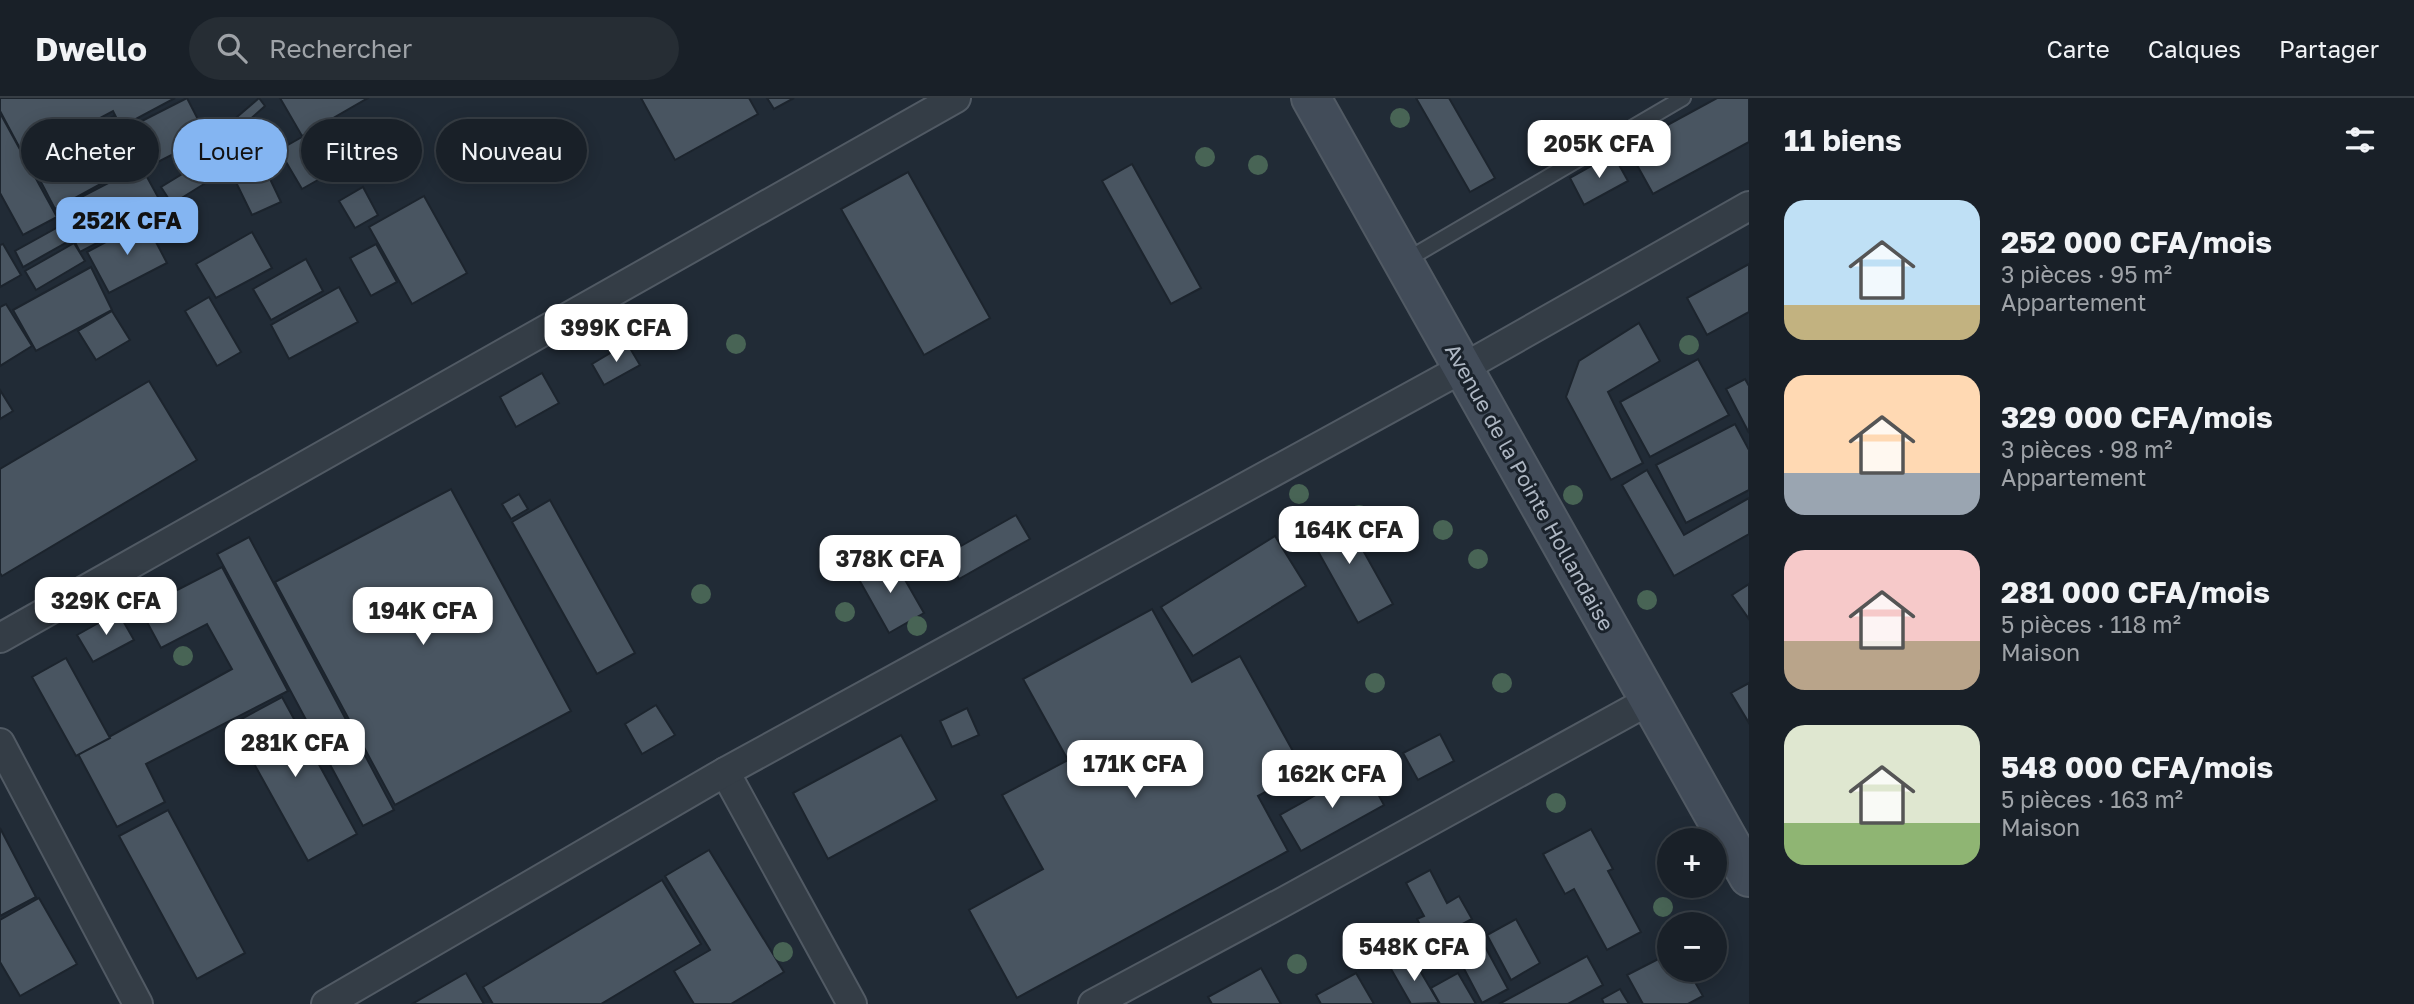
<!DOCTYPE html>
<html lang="fr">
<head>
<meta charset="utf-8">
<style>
	body { margin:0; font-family:"Golos Text",sans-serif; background:#262d34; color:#f1f3f6; height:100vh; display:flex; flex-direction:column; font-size:26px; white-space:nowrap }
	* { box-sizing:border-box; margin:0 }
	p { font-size:23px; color:#9fa3a8 }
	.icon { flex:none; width:38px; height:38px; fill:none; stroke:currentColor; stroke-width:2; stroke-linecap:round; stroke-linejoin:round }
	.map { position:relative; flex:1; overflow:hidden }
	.side { display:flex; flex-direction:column; background:#192028; width:665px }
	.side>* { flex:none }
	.banner { position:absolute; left:21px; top:21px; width:665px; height:63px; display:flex; gap:14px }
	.buttons { position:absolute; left:1657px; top:730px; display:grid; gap:14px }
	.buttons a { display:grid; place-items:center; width:70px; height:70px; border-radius:50%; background:#192028; box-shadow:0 4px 18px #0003,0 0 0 2px #373e45; font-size:35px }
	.price { position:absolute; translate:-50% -60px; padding:0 16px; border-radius:14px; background:#fff; color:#222; font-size:23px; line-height:46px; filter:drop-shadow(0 2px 4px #0008) }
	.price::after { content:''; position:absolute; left:50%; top:42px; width:21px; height:16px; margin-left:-10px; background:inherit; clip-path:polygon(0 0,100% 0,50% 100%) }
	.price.on { background:#84b5f2; color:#111 }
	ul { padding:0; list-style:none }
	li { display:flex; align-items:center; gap:21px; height:175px; padding:0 35px }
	li span { display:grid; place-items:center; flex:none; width:196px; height:140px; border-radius:21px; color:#555 }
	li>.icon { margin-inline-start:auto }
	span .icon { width:84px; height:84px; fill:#fffc; stroke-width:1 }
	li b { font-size:30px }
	h2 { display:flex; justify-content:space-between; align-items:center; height:84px; padding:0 35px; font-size:30px }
	.tag { padding:0 24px; border-radius:32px; background:#192028; box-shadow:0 4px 18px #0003,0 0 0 2px #373e45; font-size:24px; line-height:63px }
	.tag.on { background:#84b5f2; color:#111 }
	header { display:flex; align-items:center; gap:42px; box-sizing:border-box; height:98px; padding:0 35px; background:#192028; border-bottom:2px solid #373e45 }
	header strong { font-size:33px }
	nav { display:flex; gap:38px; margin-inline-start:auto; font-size:24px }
	.search { width:490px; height:63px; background:#262d34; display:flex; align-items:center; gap:18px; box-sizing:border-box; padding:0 24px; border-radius:38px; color:#9fa3a8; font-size:26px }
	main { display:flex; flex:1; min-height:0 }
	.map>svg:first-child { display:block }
	.building { fill:#495561; stroke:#1c242d; stroke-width:2 }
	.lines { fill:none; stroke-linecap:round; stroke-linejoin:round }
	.lane-casing { stroke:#515a64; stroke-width:18 }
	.street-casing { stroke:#515a64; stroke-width:32 }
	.secondary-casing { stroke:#515a64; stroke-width:42 }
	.lane { stroke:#343d46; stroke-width:14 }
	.street { stroke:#343d46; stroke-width:28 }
	.secondary { stroke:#424c59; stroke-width:38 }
	.tree { fill:#486455 }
	.labels { text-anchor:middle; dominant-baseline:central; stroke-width:6; stroke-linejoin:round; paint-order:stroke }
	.street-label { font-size:21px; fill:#aeb7c3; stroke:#1a222b }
</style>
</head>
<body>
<header>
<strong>Dwello</strong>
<div class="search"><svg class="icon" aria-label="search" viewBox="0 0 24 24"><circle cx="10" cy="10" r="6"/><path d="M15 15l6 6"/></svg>Rechercher</div>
<nav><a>Carte</a><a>Calques</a><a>Partager</a></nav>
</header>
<main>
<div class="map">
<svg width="1749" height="906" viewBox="0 0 1749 906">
	<rect width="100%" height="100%" fill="#212b36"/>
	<g class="building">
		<path d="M0,0H175L121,29L113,13L25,60L0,13Z"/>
		<path d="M187,0L207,39L152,67L132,28Z"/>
		<path d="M259,0L265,8L230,39L223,31Z"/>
		<path d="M280,0H368L302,38Z"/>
		<path d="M641,0H749L758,16L675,62Z"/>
		<path d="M767,0H794L774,11Z"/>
		<path d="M1416,0H1449L1495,80L1470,94Z"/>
		<path d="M1717,0H1749V44L1653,96L1627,49Z"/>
		<path d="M0,15L57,119L23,137L0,95Z"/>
		<path d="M114,18L141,64L55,111L29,61Z"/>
		<path d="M309,35L332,74L302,91L279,52Z"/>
		<path d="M273,36L277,44L226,71L222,63Z"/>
		<path d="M1613,56L1628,83L1584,107L1570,80Z"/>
		<path d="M210,59L220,76L172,106L161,89Z"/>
		<path d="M260,60L281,104L252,117L231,74Z"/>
		<path d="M1132,66L1201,190L1171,206L1102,83Z"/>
		<path d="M141,68L164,110L80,154L58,111Z"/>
		<path d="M908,74L990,220L924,257L841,111Z"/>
		<path d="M363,89L378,117L355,130L339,103Z"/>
		<path d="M424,98L467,175L412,206L369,129Z"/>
		<path d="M145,123L167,165L109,195L87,154Z"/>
		<path d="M60,128L69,143L23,169L15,153Z"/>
		<path d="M252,134L272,170L216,200L196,166Z"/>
		<path d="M74,145L85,163L36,192L25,173Z"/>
		<path d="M3,146L21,177L0,189V147Z"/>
		<path d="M376,146L397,184L371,198L350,160Z"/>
		<path d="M306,161L323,193L271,222L253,191Z"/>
		<path d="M1749,166V214L1707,237L1687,200Z"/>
		<path d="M91,169L112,212L36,253L13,212Z"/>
		<path d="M339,189L358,224L289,261L271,227Z"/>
		<path d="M209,199L241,254L217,268L185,213Z"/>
		<path d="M6,206L32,248L0,268V209Z"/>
		<path d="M112,213L130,242L96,262L78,233Z"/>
		<path d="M1639,225L1660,263L1608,294L1643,365L1611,382L1566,299L1579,263Z"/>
		<path d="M627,245L640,267L604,287L592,266Z"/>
		<path d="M1698,261L1729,317L1650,359L1620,304Z"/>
		<path d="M542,275L559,305L516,329L500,299Z"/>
		<path d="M1745,281L1749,288V335L1726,291Z"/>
		<path d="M149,283L197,362L2,478L0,475V371Z"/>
		<path d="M0,292L13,313L0,321Z"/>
		<path d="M1735,326L1749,352V392L1686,425L1656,367Z"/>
		<path d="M1647,372L1684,437L1749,400V436L1674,478L1622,387Z"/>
		<path d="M451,391L571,613L395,707L275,484Z"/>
		<path d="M519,396L528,411L511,421L502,406Z"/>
		<path d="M550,402L635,555L597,576L512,424Z"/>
		<path d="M1340,411L1393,506L1358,525L1305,430Z"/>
		<path d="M1016,417L1030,441L959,481L945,457Z"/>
		<path d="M1275,438L1306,488L1193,558L1161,509Z"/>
		<path d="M249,439L394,712L363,728L217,456Z"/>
		<path d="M892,459L924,515L889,535L857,478Z"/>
		<path d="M222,469L288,593L146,666L165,704L117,729L78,656L232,571L207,526L161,550L140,511Z"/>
		<path d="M1749,486V521L1732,497Z"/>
		<path d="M1152,511L1192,584L1240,558L1304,673L1258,698L1288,753L1017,900L969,812L1043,771L1002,697L1068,662L1023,581Z"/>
		<path d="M118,514L134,542L93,564L77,537Z"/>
		<path d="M66,560L110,640L76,658L32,579Z"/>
		<path d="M1749,585V625L1731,595Z"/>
		<path d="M282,599L357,736L308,763L232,626Z"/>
		<path d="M656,607L675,637L642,656L625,626Z"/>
		<path d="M967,610L979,637L952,649L940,623Z"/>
		<path d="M1440,636L1454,663L1418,682L1403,655Z"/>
		<path d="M901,637L937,702L828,761L793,695Z"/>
		<path d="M1364,670L1384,707L1301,753L1280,717Z"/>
		<path d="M168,712L245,855L197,881L119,738Z"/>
		<path d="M0,730L36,799L0,818Z"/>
		<path d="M1591,731L1613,771L1608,773L1641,834L1607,852L1574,791L1565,796L1543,756Z"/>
		<path d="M709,752L784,874L731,906H694L674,873L710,852L665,778Z"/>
		<path d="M1430,772L1447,805L1459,798L1472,821L1429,844L1417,821L1424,818L1406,785Z"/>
		<path d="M662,782L701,846L601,906H493L483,889Z"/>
		<path d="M39,800L77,866L20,898L0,864V822Z"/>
		<path d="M1516,821L1540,865L1511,882L1487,837Z"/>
		<path d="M1476,832L1508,891L1482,905L1451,846Z"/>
		<path d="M1670,855V872H1688L1703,898L1688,906H1643L1627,877Z"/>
		<path d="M1587,858L1603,887L1568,906H1499Z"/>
		<path d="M1412,859L1439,905L1411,906L1391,871Z"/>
		<path d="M1261,870L1281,906H1212L1208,899Z"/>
		<path d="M466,875L484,906H412Z"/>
		<path d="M1356,875L1374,906H1321L1316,897Z"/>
		<path d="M1458,875L1476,906H1440L1431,890Z"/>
		<path d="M1620,891L1629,906H1604L1602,901Z"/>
	</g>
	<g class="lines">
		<defs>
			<path id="lane" d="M1403,164L1683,0"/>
			<g id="street">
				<path d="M0,540L956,0"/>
				<path d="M0,645L138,906"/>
				<path d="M725,674L852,906"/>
				<path d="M326,906L725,674L1463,270L1749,108"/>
				<path d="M1093,906L1285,803L1650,602"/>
			</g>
			<path id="secondary" d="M1311,0L1749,779"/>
		</defs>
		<use href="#lane" class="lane-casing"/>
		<use href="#street" class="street-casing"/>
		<use href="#secondary" class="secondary-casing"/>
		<use href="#lane" class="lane"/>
		<use href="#street" class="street"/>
		<use href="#secondary" class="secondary"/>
	</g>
	<g class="tree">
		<circle cx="1400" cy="20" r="10"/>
		<circle cx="1205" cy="59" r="10"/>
		<circle cx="1258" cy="67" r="10"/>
		<circle cx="736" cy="246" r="10"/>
		<circle cx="1689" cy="247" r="10"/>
		<circle cx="1299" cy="396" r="10"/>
		<circle cx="1573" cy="397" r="10"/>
		<circle cx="1359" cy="417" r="10"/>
		<circle cx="1443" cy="432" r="10"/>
		<circle cx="849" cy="459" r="10"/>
		<circle cx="1478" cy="461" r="10"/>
		<circle cx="701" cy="496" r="10"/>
		<circle cx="1647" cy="502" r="10"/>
		<circle cx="845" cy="514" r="10"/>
		<circle cx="917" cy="528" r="10"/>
		<circle cx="183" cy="558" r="10"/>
		<circle cx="1375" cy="585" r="10"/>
		<circle cx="1502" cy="585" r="10"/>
		<circle cx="1556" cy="705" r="10"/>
		<circle cx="1663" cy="809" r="10"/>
		<circle cx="783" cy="854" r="10"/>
		<circle cx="1297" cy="866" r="10"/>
	</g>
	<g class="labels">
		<g class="street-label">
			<text transform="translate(1530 389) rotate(61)">Avenue de la Pointe Hollandaise</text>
		</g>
	</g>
</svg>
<div class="buttons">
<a>+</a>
<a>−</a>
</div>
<b class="price" style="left:1599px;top:82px">205K CFA</b>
<b class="price on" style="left:127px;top:159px">252K CFA</b>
<b class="price" style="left:616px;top:266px">399K CFA</b>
<b class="price" style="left:1349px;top:468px">164K CFA</b>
<b class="price" style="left:890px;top:497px">378K CFA</b>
<b class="price" style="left:106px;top:539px">329K CFA</b>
<b class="price" style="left:423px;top:549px">194K CFA</b>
<b class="price" style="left:295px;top:681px">281K CFA</b>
<b class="price" style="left:1135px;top:702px">171K CFA</b>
<b class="price" style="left:1332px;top:712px">162K CFA</b>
<b class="price" style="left:1414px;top:885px">548K CFA</b>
<div class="banner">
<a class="tag">Acheter</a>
<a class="tag on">Louer</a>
<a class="tag">Filtres</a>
<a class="tag">Nouveau</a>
</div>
</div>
<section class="side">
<h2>11 biens<svg class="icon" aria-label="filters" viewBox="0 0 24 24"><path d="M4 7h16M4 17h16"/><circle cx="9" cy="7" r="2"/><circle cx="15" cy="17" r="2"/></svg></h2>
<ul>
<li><span style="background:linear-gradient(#bfe0f5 75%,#c2b280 0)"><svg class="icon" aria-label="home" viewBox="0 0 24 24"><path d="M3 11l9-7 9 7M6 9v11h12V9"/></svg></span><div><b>252 000 CFA/mois</b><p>3 pièces · 95 m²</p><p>Appartement</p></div></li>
<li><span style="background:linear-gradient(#ffd9b3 70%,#9aa5b1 0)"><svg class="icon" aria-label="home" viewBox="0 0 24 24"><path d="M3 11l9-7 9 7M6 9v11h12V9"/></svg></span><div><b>329 000 CFA/mois</b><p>3 pièces · 98 m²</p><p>Appartement</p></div></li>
<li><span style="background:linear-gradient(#f6c9c9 65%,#b9a48a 0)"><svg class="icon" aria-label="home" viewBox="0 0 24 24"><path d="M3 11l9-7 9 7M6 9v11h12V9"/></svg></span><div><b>281 000 CFA/mois</b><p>5 pièces · 118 m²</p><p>Maison</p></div></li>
<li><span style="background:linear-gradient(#dfe7d0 70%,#8fb573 0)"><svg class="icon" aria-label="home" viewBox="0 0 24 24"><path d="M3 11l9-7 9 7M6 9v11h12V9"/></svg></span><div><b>548 000 CFA/mois</b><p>5 pièces · 163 m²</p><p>Maison</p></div></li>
</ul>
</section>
</main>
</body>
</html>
